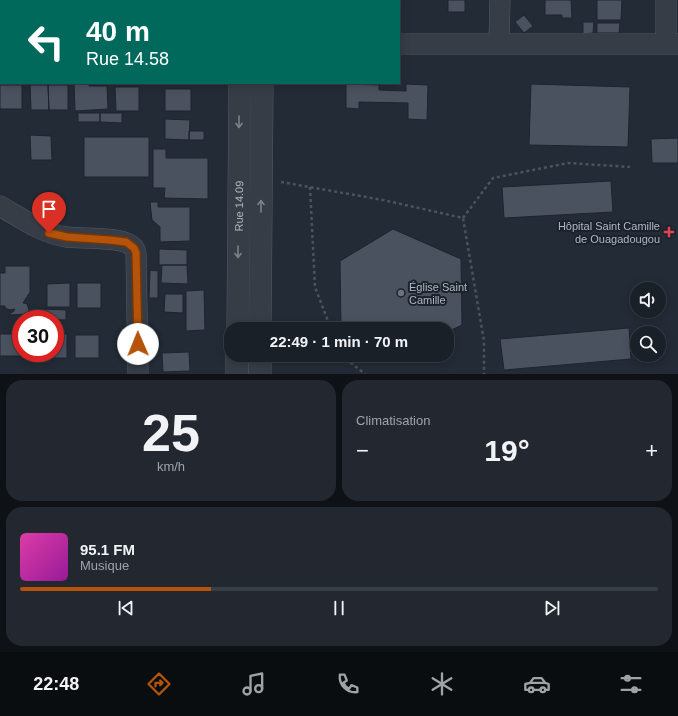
<!DOCTYPE html>
<html lang="fr">
<head>
<meta charset="utf-8">
<style>
	body { margin:0; font-family:Helvetica,sans-serif; background:#232830; color:#f1f3f6; height:100vh; display:flex; flex-direction:column; font-size:15px; white-space:nowrap }
	* { box-sizing:border-box; margin:0 }
	p { font-size:13px; color:#9fa3a8 }
	.icon { flex:none; width:22px; height:22px; fill:none; stroke:currentColor; stroke-width:2; stroke-linecap:round; stroke-linejoin:round }
	.map { position:relative; height:374px; overflow:hidden }
	.details { display:flex; flex-direction:column; gap:6px; padding:6px; background:#0e1216; flex:1 }
	.details>* { flex:none }
	.banner { position:absolute; left:0px; top:0px; width:400px; height:84px; box-shadow:0 2px 10px #0003,0 0 0 1px #383e45; background:#00695c; color:#fff; overflow:hidden }
	.fabs { position:absolute; left:630px; top:282px; display:grid; gap:8px }
	.fabs a { display:grid; place-items:center; width:36px; height:36px; border-radius:50%; background:#1a2028; box-shadow:0 2px 10px #0003,0 0 0 1px #383e45; font-size:20px }
	.speed { position:absolute; left:12px; top:310px; display:flex; gap:8px; font-size:20px; font-weight:700; text-align:center }
	.speed>* { display:grid; place-content:center; width:52px; height:52px; border-radius:50%; background:#1a2028; box-shadow:0 2px 10px #0003,0 0 0 1px #383e45; line-height:1 }
	.speed .limit { border:6px solid #d22; background:#fff; color:#111 }
	.pin { position:absolute; display:grid; place-items:center; width:34px; height:34px; color:#fff; margin:-41px -17px; border-radius:50% 50% 50% 0; rotate:-45deg; box-shadow:0 0 4px #0007 }
	.pin .icon { rotate:45deg }
	.me { position:absolute; width:44px; margin:-22px; rotate:359deg; stroke-linejoin:round; filter:drop-shadow(0 0 3px #0008) }
	.turn { display:flex; align-items:center; gap:14px; height:84px; padding:0 20px; font-size:18px }
	.turn .icon { width:52px; height:52px; stroke-width:2.5 }
	.turn b { display:block; font-size:28px; line-height:34px }
	.big { font-size:30px; font-weight:800; line-height:1.1 }
	.details .tile { flex:1; display:flex; flex-direction:column; justify-content:center; gap:6px; min-width:0; padding:0 14px; border-radius:16px; background:#232830 }
	.details .dial { align-items:center; gap:0 }
	.dial b { font-size:52px; line-height:1 }
	.song { display:flex; align-items:center; gap:12px }
	.cover { width:48px; height:48px; border-radius:6px; background:linear-gradient(135deg,hsl(320 70% 55%),hsl(300 70% 35%)) }
	.played { height:4px; border-radius:2px; background:linear-gradient(90deg,#b45309 30%,#383e45 30%) }
	.keys { display:flex; justify-content:space-around; direction:ltr }
	.heat { display:flex; justify-content:space-between; align-items:center; font-size:22px; direction:ltr }
	.details .tiles { flex:1; display:grid; gap:6px; grid-template-columns:1fr 1fr }
	.tile:last-child { grid-column:span 2 }
	.trip { position:absolute; left:224px; top:322px; width:230px; height:40px; border-radius:16px; background:#1a2028; box-shadow:0 2px 10px #0003,0 0 0 1px #383e45; font-weight:800; line-height:40px; text-align:center }
	.menu { display:flex; height:64px; justify-content:space-around; align-items:center; background:#0a0d10; color:#9fa3a8 }
	.menu .icon { width:28px; height:28px }
	.menu .on { color:#b45309 }
	.menu b { font-size:18px; color:#f1f3f6 }
	.map>svg:first-child { display:block }
	.building { fill:#4a5260; stroke:#1e242e }
	.lines { fill:none; stroke-linecap:round; stroke-linejoin:round }
	.minor-casing { stroke:#545b65; stroke-width:21 }
	.tertiary-casing { stroke:#545b65; stroke-width:23 }
	.path { stroke:#475659; stroke-width:2.5; stroke-dasharray:3 3; stroke-linecap:butt }
	.minor { stroke:#363d47; stroke-width:20 }
	.tertiary { stroke:#363d47; stroke-width:22 }
	.oneway { stroke:#7a818b }
	.route-casing { stroke:#753606; stroke-width:10 }
	.route { stroke:#b45309; stroke-width:7 }
	.health-dot { fill:#e0444e; stroke:#1c222c; stroke-width:1.5 }
	.worship-dot { fill:#6b7280; stroke:#1c222c; stroke-width:1.5 }
	.labels { text-anchor:middle; dominant-baseline:central; stroke-width:4; stroke-linejoin:round; paint-order:stroke }
	.street-label { font-size:11px; fill:#b1b8c3; stroke:#1c222c }
	.poi-label { font-size:11px; fill:#b1b8c3; stroke:#1c222c; text-anchor:end }
</style>
</head>
<body>
<div class="map">
<svg width="678" height="374" viewBox="0 0 678 374">
	<rect width="100%" height="100%" fill="#232b36"/>
	<path class="building" d="M115,0H141V1H115Z
		M167,0H194V1Z
		M294,0H323V1H294Z
		M334,0H365V1H334Z
		M372,0H401L400,4H399V1H372Z
		M448,0H465V12H448Z
		M545,0H571L572,18H562V15H545Z
		M597,0H622L621,20H597Z
		M524,15L533,26L524,33L515,22Z
		M583,22H594L593,33L583,34Z
		M597,23H620L619,33H597Z
		M74,83H89V86H107L108,109L75,111Z
		M346,84L379,85V90L406,91V84L428,85L427,120L408,119V103L359,102V109L346,108Z
		M531,84L630,87L628,147L529,145Z
		M0,85H22V109H0Z
		M30,85H48L49,110H31Z
		M48,85H68V110H49Z
		M115,87H139V111H116Z
		M165,89H191V111H165Z
		M78,113H100V122H78Z
		M100,113H122V123L100,122Z
		M165,119L190,120L189,140L165,139Z
		M189,131H204V140H189Z
		M30,135L51,136L52,160H31Z
		M84,137H149V177H84Z
		M678,138V163H652L651,139Z
		M153,149H166V158H208V199L164,198L165,188H153Z
		M611,181L613,212L504,218L502,187Z
		M150,202H158V207H190V241L160,242V227L152,220Z
		M393,229L461,259L462,325L447,332V329H341L340,261Z
		M159,249L187,250V265H159Z
		M162,265H187L188,284L161,283Z
		M5,266H30V292L23,303L27,304L28,307L30,314L10,315V313L13,312L15,309L10,310L5,308V306H0V273H5Z
		M150,270L158,271V298H149Z
		M70,283V307H47V284Z
		M77,283H101V308H77Z
		M204,290L205,330L186,331V291Z
		M165,294H183V313L164,312Z
		M39,309L66,310V320L39,319Z
		M629,328L631,359L504,370L500,339Z
		M0,334H21V353H24L25,356H0Z
		M55,334H67V358H36V353H55Z
		M75,335H99V358H75Z
		M189,352L190,371L163,372L162,353Z"/>
	<g class="lines">
		<defs>
			<path id="minor" d="M50,0V1
				M0,38H1
				M399,44H678
				M499,44L500,0
				M666,44V0
				M0,206C21,218 43,234 67,237C82,239 124,236 133,247C134,248 136,252 136,253L138,374"/>
			<g id="tertiary">
				<path d="M241,1V0"/>
				<path d="M264,1V0"/>
				<path id="s1" d="M238,329L240,83"/>
				<path d="M260,329L262,83"/>
				<path d="M237,374V355"/>
				<path d="M260,374V355"/>
			</g>
		</defs>
		<use href="#minor" class="minor-casing"/>
		<use href="#tertiary" class="tertiary-casing"/>
		<path class="path" d="M281,182L383,200L463,218L484,341V374
			M310,187L315,287L331,329
			M463,218L493,178L568,163L630,167
			M341,355L365,374"/>
		<use href="#minor" class="minor"/>
		<use href="#tertiary" class="tertiary"/>
	</g>
	<defs><path id="oneway-shaft" d="M-6 0H5M1.5-3L5.5 0L1.5 3" fill="none" stroke-width="1.6" stroke-linecap="round" stroke-linejoin="round"/></defs>
	<g class="oneway">
		<use href="#oneway-shaft" transform="translate(239 122) rotate(90)"/>
		<use href="#oneway-shaft" transform="translate(261 206) rotate(-90)"/>
		<use href="#oneway-shaft" transform="translate(238 252) rotate(90)"/>
	</g>
	<g class="lines">
		<defs>
			<path id="route" d="M49,233L67,237L110,240L126,242L134,248L136,253L138,344"/>
		</defs>
		<use href="#route" class="route-casing"/>
		<use href="#route" class="route"/>
	</g>
	<path class="health-dot" d="M667 226h4v4h4v4h-4v4h-4v-4h-4v-4h4z"/>
	<circle class="worship-dot" cx="401" cy="293" r="4"/>
	<g class="labels">
		<g class="street-label">
			<text stroke="none"><textPath href="#s1" startOffset="123">Rue 14.09</textPath></text>
		</g>
		<g class="poi-label">
			<text x="660" y="226">Hôpital Saint Camille<tspan x="660" dy="13">de Ouagadougou</tspan></text>
			<text x="409" y="287" text-anchor="start">Église Saint<tspan x="409" dy="13">Camille</tspan></text>
		</g>
	</g>
</svg>
<div class="fabs">
<a><svg class="icon" aria-label="sound" viewBox="0 0 24 24"><path d="M4 9h4l5-4v14l-5-4H4zM17 9q2 3 0 6"/></svg></a>
<a><svg class="icon" aria-label="search" viewBox="0 0 24 24"><circle cx="10" cy="10" r="6"/><path d="M15 15l6 6"/></svg></a>
</div>
<div class="speed"><div class="limit">30</div></div>
<div class="pin" style="left:49px;top:233px;background:#d93025"><svg class="icon" aria-label="arrive" viewBox="0 0 24 24"><path d="M6 21V4h12l-3 4 3 4H6"/></svg></div>
<svg class="me" style="left:138px;top:344px" viewBox="-20 -20 40 40"><circle r="19" fill="#fff"/><path d="M0-13L10 11 0 6-10 11z" fill="#b45309"/></svg>
<div class="trip">22:49 · 1 min · 70 m</div>
<div class="banner">
<div class="turn"><svg class="icon" aria-label="left" viewBox="0 0 24 24"><path d="M17 20v-9H6M10 6l-5 5 5 5"/></svg><div><b>40 m</b>Rue 14.58</div></div>
</div>
</div>
<section class="details">
<div class="tiles">
<div class="tile dial"><b>25</b><p>km/h</p></div>
<div class="tile"><p>Climatisation</p>
<div class="heat"><a>−</a><b class="big">19°</b><a>+</a></div>
</div>
<div class="tile">
<div class="song"><i class="cover"></i><div><b>95.1 FM</b><p>Musique</p></div></div>
<div class="played"></div>
<div class="keys"><svg class="icon" aria-label="previous" viewBox="0 0 24 24"><path d="M18 5L8 12l10 7zM5 5v14"/></svg><svg class="icon" aria-label="pause" viewBox="0 0 24 24"><path d="M8 5v14M16 5v14"/></svg><svg class="icon" aria-label="next" viewBox="0 0 24 24"><path d="M6 5l10 7-10 7zM19 5v14"/></svg></div>
</div>
</div>
</section>
<nav class="menu">
<b>22:48</b>
<svg class="icon on" aria-label="directions" viewBox="0 0 24 24"><path d="M12 3l9 9-9 9-9-9zM9 14v-3h6M13 9l2 2-2 2"/></svg>
<svg class="icon" aria-label="music" viewBox="0 0 24 24"><path d="M9 18V5l10-2v13"/><circle cx="6" cy="18" r="3"/><circle cx="16" cy="16" r="3"/></svg>
<svg class="icon" aria-label="phone" viewBox="0 0 24 24"><path d="M5 4h4l2 5-3 2q2 4 5 5l2-3 5 2v4C11 20 4 13 5 4z"/></svg>
<svg class="icon" aria-label="climate" viewBox="0 0 24 24"><path d="M12 3v18M4 7l16 10M4 17L20 7"/></svg>
<svg class="icon" aria-label="car" viewBox="0 0 24 24"><path d="M5 17H2v-5l4-1 3-4h7l3 4 3 1v5h-3M9 17h6M6 11h13"/><circle cx="7" cy="17" r="2"/><circle cx="17" cy="17" r="2"/></svg>
<svg class="icon" aria-label="filters" viewBox="0 0 24 24"><path d="M4 7h16M4 17h16"/><circle cx="9" cy="7" r="2"/><circle cx="15" cy="17" r="2"/></svg>
</nav>
</body>
</html>
